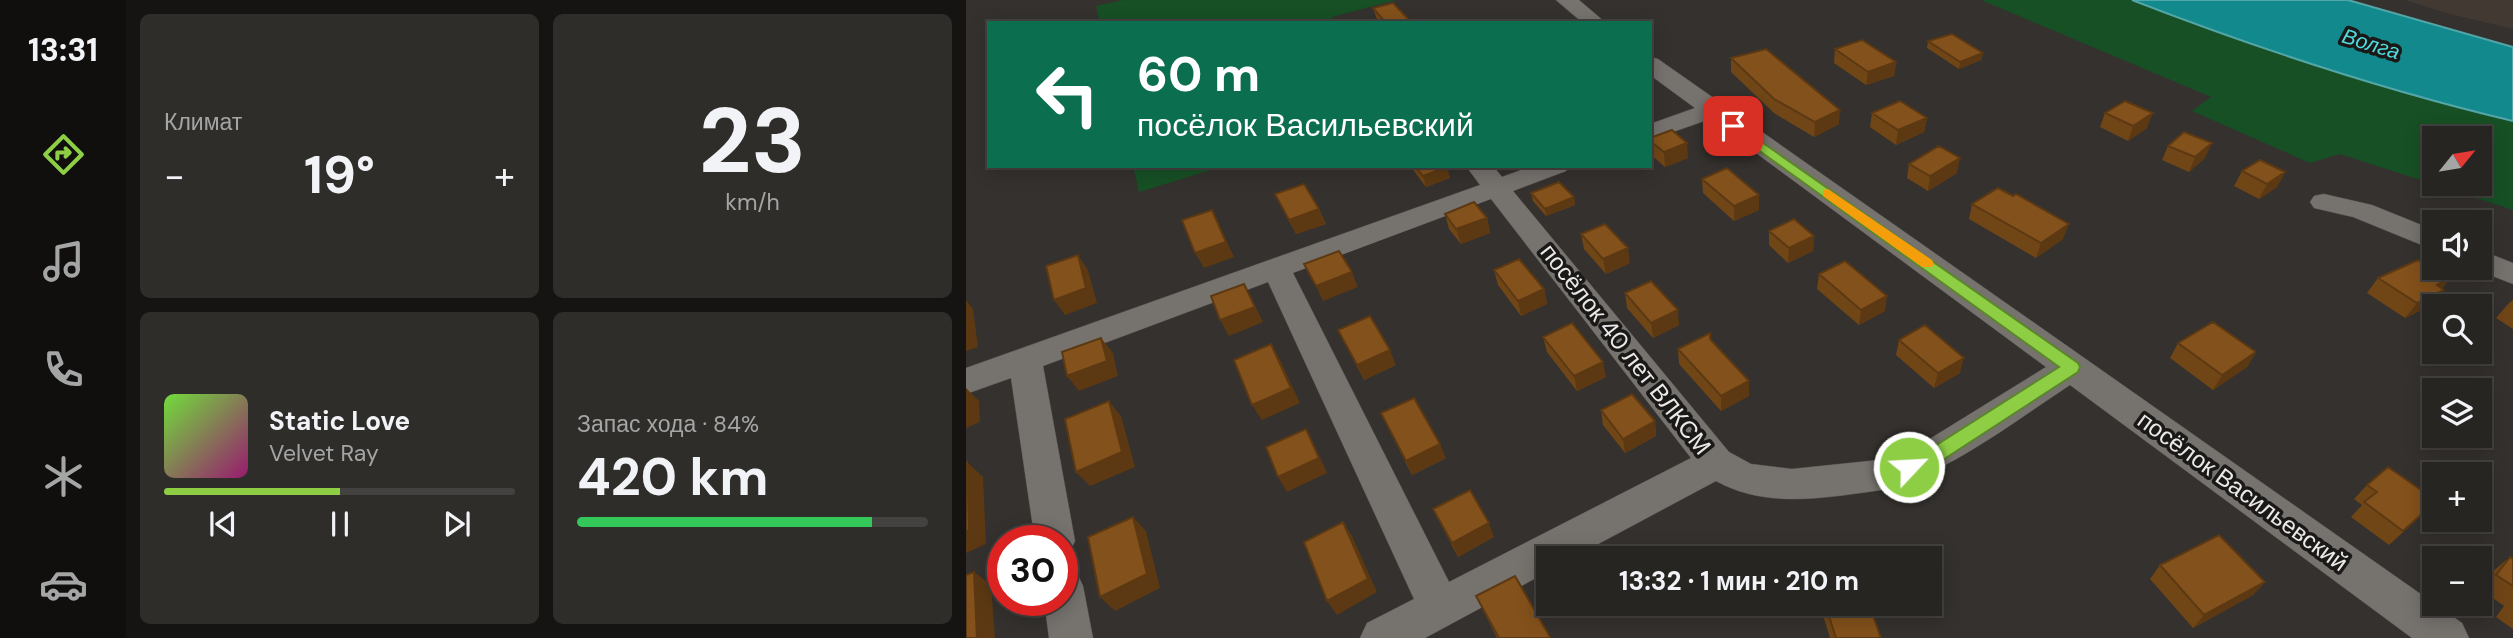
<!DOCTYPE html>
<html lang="ru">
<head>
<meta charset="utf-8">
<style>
	body { margin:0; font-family:"DM Sans",sans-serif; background:#2f2d2a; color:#f1f3f6; height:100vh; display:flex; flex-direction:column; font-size:26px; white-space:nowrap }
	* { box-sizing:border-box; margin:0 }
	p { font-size:23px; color:#a4a5a5 }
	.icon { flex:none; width:38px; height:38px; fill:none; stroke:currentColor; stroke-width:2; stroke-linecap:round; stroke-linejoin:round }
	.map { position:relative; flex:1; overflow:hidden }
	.side { display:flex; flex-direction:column; gap:14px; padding:14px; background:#151413; width:840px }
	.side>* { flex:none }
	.banner { position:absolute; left:21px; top:21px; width:665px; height:147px; border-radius:0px; box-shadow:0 4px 18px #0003,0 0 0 2px #434240; background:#0b6e4f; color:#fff; overflow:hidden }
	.needle { width:46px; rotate:60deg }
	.fabs { position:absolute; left:1456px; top:126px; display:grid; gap:14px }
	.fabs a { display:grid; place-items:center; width:70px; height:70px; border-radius:0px; background:#272522; box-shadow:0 4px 18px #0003,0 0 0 2px #434240; font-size:35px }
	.speed { position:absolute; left:21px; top:525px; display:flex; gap:14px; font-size:35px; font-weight:700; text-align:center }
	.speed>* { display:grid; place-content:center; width:91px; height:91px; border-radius:50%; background:#272522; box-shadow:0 4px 18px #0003,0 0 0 2px #434240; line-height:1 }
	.speed .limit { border:10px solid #d22; background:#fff; color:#111 }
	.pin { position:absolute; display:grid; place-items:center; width:60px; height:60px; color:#fff; margin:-30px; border-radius:14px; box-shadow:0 4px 10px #0006 }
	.me { position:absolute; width:77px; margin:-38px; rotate:65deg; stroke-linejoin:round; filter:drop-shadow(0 0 5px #0008) }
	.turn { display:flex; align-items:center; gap:24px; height:147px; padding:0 35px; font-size:32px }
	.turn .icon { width:91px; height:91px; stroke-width:2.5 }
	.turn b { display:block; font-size:49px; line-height:60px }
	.big { font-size:52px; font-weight:700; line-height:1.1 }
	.side .widget { flex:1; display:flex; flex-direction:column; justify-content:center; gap:10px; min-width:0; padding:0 24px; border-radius:10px; background:#2f2d2a }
	.side .dial { align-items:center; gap:0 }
	.dial b { font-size:91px; line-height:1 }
	.song { display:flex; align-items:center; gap:21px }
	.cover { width:84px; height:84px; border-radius:10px; background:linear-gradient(135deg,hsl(100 70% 55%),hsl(320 70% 35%)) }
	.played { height:7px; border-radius:4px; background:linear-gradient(90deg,#8dce44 50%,#434240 50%) }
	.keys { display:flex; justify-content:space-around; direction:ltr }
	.heat { display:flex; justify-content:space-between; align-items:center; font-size:38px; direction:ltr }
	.charge { height:10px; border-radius:5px; background:linear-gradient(90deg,#34c759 84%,#434240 0) }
	.side .tiles { flex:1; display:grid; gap:14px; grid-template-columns:repeat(2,1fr) }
	.trip { position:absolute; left:570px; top:546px; width:406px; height:70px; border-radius:0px; background:#272522; box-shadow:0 4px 18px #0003,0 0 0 2px #434240; font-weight:700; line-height:70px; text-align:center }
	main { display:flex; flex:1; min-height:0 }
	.tab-bar { display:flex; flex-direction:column; width:126px; justify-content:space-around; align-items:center; background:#100f0e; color:#a4a5a5 }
	.tab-bar .icon { width:49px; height:49px }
	.tab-bar .active { color:#8dce44 }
	.tab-bar b { font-size:32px; color:#f1f3f6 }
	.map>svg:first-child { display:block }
	.built { fill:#423932 }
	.green { fill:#175025; fill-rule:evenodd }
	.water { fill:#12898c; stroke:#53a6a7; stroke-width:2 }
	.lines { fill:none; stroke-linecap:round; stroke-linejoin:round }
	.minor-casing { stroke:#524f4c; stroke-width:1 }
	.minor { fill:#76726e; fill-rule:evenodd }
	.wall { fill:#714617 }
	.shaded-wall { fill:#5c3913 }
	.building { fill:#83511b; stroke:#5c3913; stroke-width:2 }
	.route { fill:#8dce44; stroke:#5c862c; stroke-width:2 }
	.slow { fill:#f59e0b }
	.labels { text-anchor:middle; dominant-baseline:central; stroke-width:7; stroke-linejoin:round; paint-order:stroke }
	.far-water-label { font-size:21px; font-style:italic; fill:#4fdbdd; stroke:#1b1918 }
	.street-label { font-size:24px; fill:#ebe9e7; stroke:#1b1918 }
</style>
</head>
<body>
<main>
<nav class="tab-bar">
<b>13:31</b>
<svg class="icon active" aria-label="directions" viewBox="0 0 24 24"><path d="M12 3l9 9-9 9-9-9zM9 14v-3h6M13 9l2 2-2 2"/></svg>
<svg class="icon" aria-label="music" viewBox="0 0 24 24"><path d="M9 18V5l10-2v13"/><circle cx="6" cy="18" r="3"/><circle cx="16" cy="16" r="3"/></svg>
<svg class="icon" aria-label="phone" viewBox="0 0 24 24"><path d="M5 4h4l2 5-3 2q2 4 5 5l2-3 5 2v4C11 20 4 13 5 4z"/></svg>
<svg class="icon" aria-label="climate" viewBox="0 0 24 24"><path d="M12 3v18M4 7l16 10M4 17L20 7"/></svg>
<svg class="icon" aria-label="car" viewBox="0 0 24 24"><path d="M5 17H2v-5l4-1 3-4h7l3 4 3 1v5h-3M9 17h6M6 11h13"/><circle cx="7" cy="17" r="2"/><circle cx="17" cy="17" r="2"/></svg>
</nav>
<section class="side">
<div class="tiles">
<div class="widget"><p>Климат</p>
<div class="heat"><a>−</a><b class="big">19°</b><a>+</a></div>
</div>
<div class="widget dial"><b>23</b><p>km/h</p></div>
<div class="widget">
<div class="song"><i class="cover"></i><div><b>Static Love</b><p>Velvet Ray</p></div></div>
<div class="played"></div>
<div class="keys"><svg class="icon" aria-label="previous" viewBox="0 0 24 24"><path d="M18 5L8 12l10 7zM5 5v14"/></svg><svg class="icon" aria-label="pause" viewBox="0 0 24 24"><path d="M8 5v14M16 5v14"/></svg><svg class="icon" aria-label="next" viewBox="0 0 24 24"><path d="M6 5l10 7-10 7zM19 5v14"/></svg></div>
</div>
<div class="widget"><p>Запас хода · 84%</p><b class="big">420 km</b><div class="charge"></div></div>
</div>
</section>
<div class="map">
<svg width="1547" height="638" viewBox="0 0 1547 638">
	<rect width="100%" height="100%" fill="#34312e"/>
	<path class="built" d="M1439,0H1547V29L1480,13Z"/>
	<path class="green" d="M157,0H430L366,17L369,23H134L130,6Z
		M1015,0H1166L1244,30L1398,81L1547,121V210L1374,154L1344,163L1226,111L1245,97ZM1468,138H1514V184H1468Z
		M167,166H258L173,192Z"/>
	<path class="water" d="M1166,0H1382L1547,47V121C1417,90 1290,48 1166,0Z"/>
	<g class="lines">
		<defs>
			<path id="minor" d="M590,0H613L640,23H617Z
				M684,57L692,59L1496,623L1503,638H1446L1104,385C1046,423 990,467 924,489C866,496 804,511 750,481L606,558H583V571L459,638H394L401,623L448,599L302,282L77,366L109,541L103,553L96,556V541H69L45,378L0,394V368L514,185L500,166H527L536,177L566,166H604L600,171L547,191L763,452L785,464L826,469L922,459L949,448L1080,367L744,119L684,140V124L729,108L684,75ZM525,199L725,458L483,582L327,273Z
				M1358,194L1406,205L1468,230V250L1387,217L1348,208L1344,202L1348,196Z
				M1514,250L1547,263V284L1506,268H1514Z
				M96,567L111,573L117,586L127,638H83L78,600H96Z"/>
		</defs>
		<use href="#minor" class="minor-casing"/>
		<use href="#minor" class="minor"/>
	</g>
	<path class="wall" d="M407,8L446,23H414L411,19Z
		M962,41L1017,53L1015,60L993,69L961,48Z
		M869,49L930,62L928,76L900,85L868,63Z
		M765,58L873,124L848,137L808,113L765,72Z
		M906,113L961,118L958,132L930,145L904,127Z
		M1139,113L1181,128L1162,141L1134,127Z
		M684,138L722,158L699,167L684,154Z
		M1202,146L1239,158L1223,172L1196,160Z
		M943,164L991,173L962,191L941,178Z
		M444,166H480L484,178L460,187Z
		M1276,171L1319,172L1311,187L1293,199L1268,186Z
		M736,179L793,210L768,221L737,193Z
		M565,193L608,197L609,205L580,216L567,201Z
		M309,194L353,209L360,224L330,234Z
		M1006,204L1097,239L1070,258L1003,219Z
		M479,214L521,218L524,233L495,244L483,229Z
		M803,231L848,236L847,251L822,263L803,245Z
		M615,234L664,263L640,274L618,249Z
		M528,270L578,289L581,304L555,316L532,285Z
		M853,274L919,311L893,325L851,289Z
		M1412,278L1483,279L1476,289L1478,290L1466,305L1439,318L1401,293Z
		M659,293L713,325L687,338L661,308Z
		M1547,300V329L1530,318L1543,303Z
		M372,330L430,365L398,380Z
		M577,337L640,377L611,391L581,352Z
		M744,339L783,396L755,411L713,364L712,349Z
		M933,340L994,373L968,388L930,355Z
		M1212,343L1290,352L1281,367L1247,390L1204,358Z
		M635,410L689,421L690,436L659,453L637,425Z
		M415,413L480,458L446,475Z
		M1401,485L1456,515L1423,545L1385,517L1396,505L1388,499Z
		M467,509L528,537L492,557Z
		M1544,557L1547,559V629L1530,617L1538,606L1514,589V587L1527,571Z
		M1194,565L1299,582L1287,595L1227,628L1184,579Z
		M510,596L585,638H531Z
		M859,604H903L915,638H864L857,615Z"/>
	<path class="shaded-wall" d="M1017,53L1015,60L993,69L994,62Z
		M930,62L928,76L900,85L902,72Z
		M874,110L873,124L848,137L849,122Z
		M1187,113L1181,128L1162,141L1167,126Z
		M961,118L958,132L930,145L932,130Z
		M721,143L722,158L699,167L698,152Z
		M1246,143L1239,158L1223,172L1229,157Z
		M994,158L991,173L962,191L964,176Z
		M481,167L484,178L460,187L457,176Z
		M1319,172L1311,187L1293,199L1301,184Z
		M793,195V210L768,221V206Z
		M608,197L609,205L580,216L579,209Z
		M353,209L360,224L330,234L323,220Z
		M246,210L268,257L238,268L229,253Z
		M521,218L524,233L495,244L490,229Z
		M1103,224L1097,239L1070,258L1075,243Z
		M848,236L847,251L822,263L823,248Z
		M662,248L664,263L640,274L637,259Z
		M112,255L122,270L131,303L99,315L88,300Z
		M386,272L392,287L357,301L350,286Z
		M1483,279L1473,293L1478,290L1466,305L1439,318L1451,303L1471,285Z
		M278,284L297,322L263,336L254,320Z
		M578,289L581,304L555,316L552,301Z
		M921,296L919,311L893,325L895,310Z
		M0,300L7,309L12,347L0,351Z
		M712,310L713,325L687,338L685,323Z
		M135,338L147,353L152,376L113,391L101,376Z
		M305,344L314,360L334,403L296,420L286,405Z
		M424,350L430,365L398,380L391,365Z
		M1290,352L1281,367L1247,390L1256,375Z
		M998,358L994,373L968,388L972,373Z
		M637,362L640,377L611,391L608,376Z
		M783,381V396L755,411V396Z
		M0,388L13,401L14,422L0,428Z
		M143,401L155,416L169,467L124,486L110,472Z
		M689,421L690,436L659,453L657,439Z
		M340,429L348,444L361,473L321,492L312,477Z
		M474,444L480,458L446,475L440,461Z
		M1,462L17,477L20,544L0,553Z
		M167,517L180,531L194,588L149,611L134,597Z
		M377,522L386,536L411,592L371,615L361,601Z
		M523,523L528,537L492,557L486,543Z
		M8,572L25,585L29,638H11Z
		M1299,582L1287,595L1227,628L1238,615Z"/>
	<path class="building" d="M427,3L446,23H420L407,8Z
		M986,34L1017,53L994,62L962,41Z
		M896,40L930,62L902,72L869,49Z
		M800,49L874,110L849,122L808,99L765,58Z
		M934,101L961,118L932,130L906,113Z
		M1159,101L1187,113L1167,126L1139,113Z
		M706,130L721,143L698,152L684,141V138Z
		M1218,132L1246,143L1229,157L1202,146Z
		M973,146L994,158L964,176L943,164Z
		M1294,160L1319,172L1301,184L1276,171Z
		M449,166H480L481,167L457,176Z
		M761,168L793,195L768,206L736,179Z
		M593,182L608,197L579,209L565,193Z
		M338,184L353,209L323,220L309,194Z
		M1032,188L1047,196L1050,194L1103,224L1075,243L1006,204Z
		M508,202L521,218L490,229L479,214Z
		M246,210L260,242L229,253L216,220Z
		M828,219L848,236L823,248L803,231Z
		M639,224L662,248L637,259L615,234Z
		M373,251L386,272L350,286L338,264Z
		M112,255L120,288L88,300L80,266Z
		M553,259L578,289L552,301L528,270Z
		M1452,260L1483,279L1471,285L1478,290L1451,303L1412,278Z
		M879,261L921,296L895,310L853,274Z
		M685,281L712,310L685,323L659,293Z
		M278,284L289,307L254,320L245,296Z
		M404,316L424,350L391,365L372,330Z
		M1247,322L1290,352L1256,375L1212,343Z
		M606,323L637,362L608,376L577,337Z
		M959,325L998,358L972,373L933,340Z
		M744,333V339L783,381L755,396L712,349Z
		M135,338L141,361L101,376L96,352Z
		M305,344L325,388L286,405L268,360Z
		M666,394L689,421L657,439L635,410Z
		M448,398L474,444L440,461L415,413Z
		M143,401L156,452L110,472L99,419Z
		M340,429L353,458L312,477L300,447Z
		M1,462L3,530L0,531V463Z
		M1422,467L1468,499V503L1437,531L1398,502L1411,492L1401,485Z
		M504,490L523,523L486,543L467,509Z
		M167,517L181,574L134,597L122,537Z
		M377,522L402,579L361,601L338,542Z
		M1253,535L1299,582L1238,615L1194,565Z
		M1544,557L1547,559V586L1530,575Z
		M8,572L11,638H0V575Z
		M549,576L584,637L583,638H533L510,596Z
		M859,604H903L915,638H870Z"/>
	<path class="route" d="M767,122L1112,363L1114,367L1112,372L969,465L943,474L936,472L934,467L936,461L956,454L1093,367L763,129V123Z"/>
	<path class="slow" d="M862,189L966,260L968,264L966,267H956L857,196V190Z"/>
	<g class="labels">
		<g class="far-water-label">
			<text transform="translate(1405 44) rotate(17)">Волга</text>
		</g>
		<g class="street-label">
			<text transform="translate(660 349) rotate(52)">посёлок 40 лет ВЛКСМ</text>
			<text transform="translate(1277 491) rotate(36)">посёлок Васильевский</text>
		</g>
	</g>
</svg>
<div class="fabs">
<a><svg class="needle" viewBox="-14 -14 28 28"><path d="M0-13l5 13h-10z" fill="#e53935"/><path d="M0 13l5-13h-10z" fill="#a4a5a5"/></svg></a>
<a><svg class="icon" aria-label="sound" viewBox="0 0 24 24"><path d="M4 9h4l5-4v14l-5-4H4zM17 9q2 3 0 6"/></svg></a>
<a><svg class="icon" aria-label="search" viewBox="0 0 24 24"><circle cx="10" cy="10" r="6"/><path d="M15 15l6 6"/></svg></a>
<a><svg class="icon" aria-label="layers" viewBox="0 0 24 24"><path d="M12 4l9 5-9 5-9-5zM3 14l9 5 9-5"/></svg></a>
<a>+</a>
<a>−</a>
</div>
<div class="speed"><div class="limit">30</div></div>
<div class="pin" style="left:767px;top:126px;background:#d93025"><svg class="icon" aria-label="arrive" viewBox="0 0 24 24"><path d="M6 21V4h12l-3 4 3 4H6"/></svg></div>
<svg class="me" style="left:943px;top:467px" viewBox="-20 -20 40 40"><circle r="17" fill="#8dce44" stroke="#fff" stroke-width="3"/><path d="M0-11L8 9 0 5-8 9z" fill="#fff"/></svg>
<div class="trip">13:32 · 1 мин · 210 m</div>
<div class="banner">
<div class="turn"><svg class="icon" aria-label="left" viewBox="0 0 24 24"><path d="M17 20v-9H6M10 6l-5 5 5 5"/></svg><div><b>60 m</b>посёлок Васильевский</div></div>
</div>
</div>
</main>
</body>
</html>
